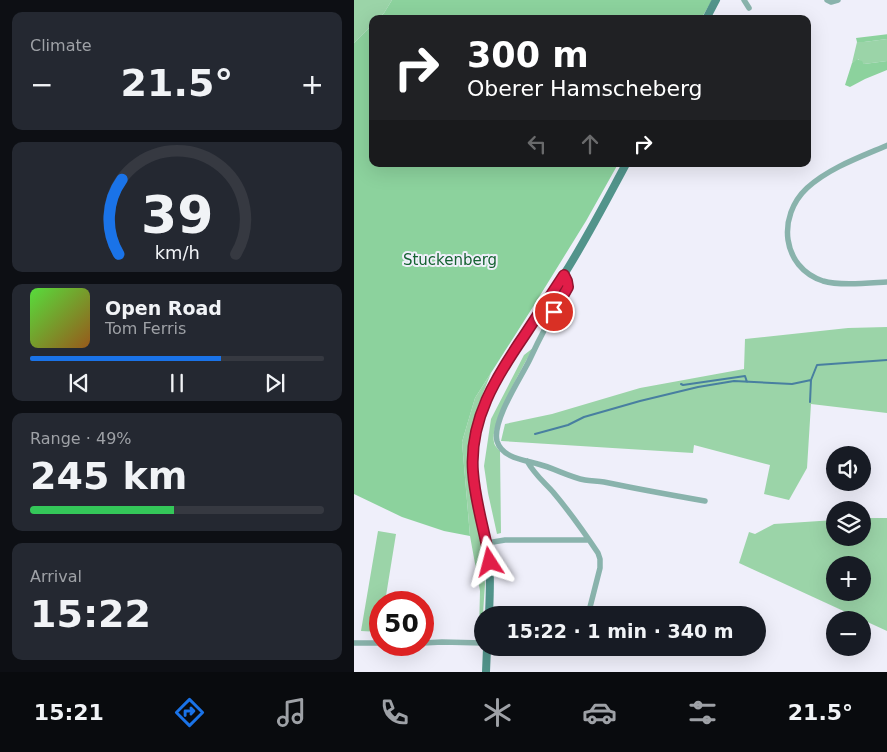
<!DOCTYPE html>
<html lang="en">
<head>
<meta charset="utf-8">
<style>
	body { margin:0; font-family:"DejaVu Sans",sans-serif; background:#242831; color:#f1f3f6; height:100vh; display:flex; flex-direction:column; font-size:19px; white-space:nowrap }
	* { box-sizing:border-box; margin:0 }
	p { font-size:16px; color:#9ea1a6 }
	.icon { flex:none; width:28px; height:28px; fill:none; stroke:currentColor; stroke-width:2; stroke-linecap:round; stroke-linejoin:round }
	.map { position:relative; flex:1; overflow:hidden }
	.side { display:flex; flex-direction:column; gap:12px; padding:12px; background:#0d0f14; width:354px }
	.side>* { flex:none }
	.top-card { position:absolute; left:15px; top:15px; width:442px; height:152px; border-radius:10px; box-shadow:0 5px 20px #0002; background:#202124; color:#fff; overflow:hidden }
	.fabs { position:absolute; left:472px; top:446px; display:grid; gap:10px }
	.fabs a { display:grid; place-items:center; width:45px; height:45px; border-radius:50%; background:#171b24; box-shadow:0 5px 20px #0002; font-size:25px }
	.speed { position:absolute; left:15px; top:591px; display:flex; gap:10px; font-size:25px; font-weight:700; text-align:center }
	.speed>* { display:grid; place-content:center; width:65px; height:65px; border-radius:50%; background:#171b24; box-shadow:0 5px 20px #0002; line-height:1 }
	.speed .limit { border:8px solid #d22; background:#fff; color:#111 }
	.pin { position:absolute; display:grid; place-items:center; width:42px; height:42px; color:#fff; margin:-21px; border:2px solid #fff; border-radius:50%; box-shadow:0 1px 5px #0007 }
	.me { position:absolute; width:55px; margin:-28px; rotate:351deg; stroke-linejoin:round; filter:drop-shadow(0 0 4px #0008) }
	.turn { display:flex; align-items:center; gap:18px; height:105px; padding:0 15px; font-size:22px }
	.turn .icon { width:65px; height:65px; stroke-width:2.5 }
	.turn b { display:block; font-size:35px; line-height:42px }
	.lanes { display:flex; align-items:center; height:48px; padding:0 15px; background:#0003; justify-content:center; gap:25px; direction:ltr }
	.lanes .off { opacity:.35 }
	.big { font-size:38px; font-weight:700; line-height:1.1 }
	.side .widget { flex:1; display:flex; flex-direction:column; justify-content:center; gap:8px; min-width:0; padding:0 18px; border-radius:10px; background:#242831 }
	.side .dial { align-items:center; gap:0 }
	.dial svg { height:130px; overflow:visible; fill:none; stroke:#363941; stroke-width:7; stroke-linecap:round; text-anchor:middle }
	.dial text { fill:#f1f3f6; stroke:none }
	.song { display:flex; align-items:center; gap:15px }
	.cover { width:60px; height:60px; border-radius:8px; background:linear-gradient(135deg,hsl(110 70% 55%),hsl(30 70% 35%)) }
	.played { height:5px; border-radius:2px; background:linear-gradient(90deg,#1a73e8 65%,#363941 65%) }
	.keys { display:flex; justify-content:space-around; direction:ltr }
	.heat { display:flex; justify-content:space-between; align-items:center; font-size:28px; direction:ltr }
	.charge { height:8px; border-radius:4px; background:linear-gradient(90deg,#34c759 49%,#363941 0) }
	.trip { position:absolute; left:120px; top:606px; width:292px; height:50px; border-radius:25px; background:#171b24; box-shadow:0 5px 20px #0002; font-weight:700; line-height:50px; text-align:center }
	.tabs { display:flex; height:80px; justify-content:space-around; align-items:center; background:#090b0e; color:#9ea1a6 }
	.tabs .icon { width:35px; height:35px }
	.tabs .current { color:#1a73e8 }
	.tabs b { font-size:22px; color:#f1f3f6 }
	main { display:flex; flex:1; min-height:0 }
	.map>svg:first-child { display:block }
	.green { fill:#9bd4a8; fill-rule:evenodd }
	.forest { fill:#8cd29d }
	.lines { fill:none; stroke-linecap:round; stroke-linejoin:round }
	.stream { stroke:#487fa0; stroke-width:2 }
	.street { stroke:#89b3ac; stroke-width:5.5 }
	.secondary { stroke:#52948b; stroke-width:8 }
	.route-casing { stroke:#92132f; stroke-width:12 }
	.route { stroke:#e11d48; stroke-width:9 }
	.labels { text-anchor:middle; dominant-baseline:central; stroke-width:4; stroke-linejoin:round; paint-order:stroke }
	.park-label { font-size:15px; fill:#156231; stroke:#efeffa }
</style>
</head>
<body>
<main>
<section class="side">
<div class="widget"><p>Climate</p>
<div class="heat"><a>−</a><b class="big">21.5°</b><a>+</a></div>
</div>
<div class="widget dial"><svg viewBox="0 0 100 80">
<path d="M14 69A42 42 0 1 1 86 69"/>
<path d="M14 69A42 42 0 0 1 16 23" stroke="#1a73e8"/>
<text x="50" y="56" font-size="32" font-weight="700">39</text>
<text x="50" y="72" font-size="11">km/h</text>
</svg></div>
<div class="widget">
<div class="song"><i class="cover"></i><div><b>Open Road</b><p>Tom Ferris</p></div></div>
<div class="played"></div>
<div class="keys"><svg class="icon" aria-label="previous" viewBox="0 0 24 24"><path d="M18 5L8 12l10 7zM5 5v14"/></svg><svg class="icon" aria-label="pause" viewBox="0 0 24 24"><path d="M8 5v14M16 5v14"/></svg><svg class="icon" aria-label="next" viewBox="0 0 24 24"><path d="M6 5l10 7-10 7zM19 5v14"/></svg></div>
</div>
<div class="widget"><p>Range · 49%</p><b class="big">245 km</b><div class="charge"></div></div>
<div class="widget"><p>Arrival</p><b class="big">15:22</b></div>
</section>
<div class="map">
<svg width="534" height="672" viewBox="0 0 534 672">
	<rect width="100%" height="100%" fill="#efeffa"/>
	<path class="green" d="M0,0H38L30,13L24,19H19V24L0,43Z
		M533,39V61L510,64L504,59L498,63L503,42H510Z
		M534,327L533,413L457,404L453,468L435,500L410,494L416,465L340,445L339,453L147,441L151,424L198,414L286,388L390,369L391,339L494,328Z
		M179,348C170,365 135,425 140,442C140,445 144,449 146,451L147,533L143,534L134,493L130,466L137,419L170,355Z
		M137,373L124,406L115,447V474L119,505L127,541L131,584L128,629L125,631L126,591L116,536L108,442L121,398Z
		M509,518H533V631L385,563L395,532L401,534L420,524L481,520V538H509ZM481,565H509V592H481Z
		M24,531L42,534L31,602H26V632L7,631Z"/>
	<path class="forest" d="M38,0H358L347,19H24L30,13Z
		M19,24V164H264L232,221L177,310L121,398L108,442L116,536L90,531L48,517L0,494V43Z
		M534,34L533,39L510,42H503L502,38Z
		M503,59L508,61L510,64L533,61V70L511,79L496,87L491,85L498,63Z"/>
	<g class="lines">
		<path class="stream" d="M327,384L329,385L391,376L393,382
			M456,402L457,380
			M181,434L214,425L230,417L286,401L344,387L380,381L438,384L457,380L463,365L534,360"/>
		<path class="street" d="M390,0L395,8
			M473,0L477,2L484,0
			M534,145C506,157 475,168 453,188C423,216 427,267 469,281C486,286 515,283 534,282
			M210,275L213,281L214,287C200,311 187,335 175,361C166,379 138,421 143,441C148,458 170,460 184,464C200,468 215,477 231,480C237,481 244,481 250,482C283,489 317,495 351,501
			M173,461C181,475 189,481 199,492C215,511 230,532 244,553L246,559V568L234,615
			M133,543L151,540H235
			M0,643H26
			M69,643L88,642L129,643"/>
		<path class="secondary" d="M352,19L362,0
			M135,615C136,591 137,567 133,543C128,513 117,484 119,453C122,388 175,330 209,276C232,240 252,201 272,164
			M132,672L133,648"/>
	</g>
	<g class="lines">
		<defs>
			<path id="route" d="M136,562C131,532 121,502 119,472C115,420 142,377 170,336C183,316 197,295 210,275L213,281L214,287L200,312"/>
		</defs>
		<use href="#route" class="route-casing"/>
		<use href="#route" class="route"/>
	</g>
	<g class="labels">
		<g class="park-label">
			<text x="96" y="260">Stuckenberg</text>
		</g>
	</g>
</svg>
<div class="fabs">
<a><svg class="icon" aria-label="sound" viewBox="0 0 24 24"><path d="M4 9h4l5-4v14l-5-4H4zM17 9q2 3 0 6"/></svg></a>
<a><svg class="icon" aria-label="layers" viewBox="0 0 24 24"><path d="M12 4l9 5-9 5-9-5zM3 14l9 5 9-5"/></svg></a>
<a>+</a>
<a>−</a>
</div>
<div class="speed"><div class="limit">50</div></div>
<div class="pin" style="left:200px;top:312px;background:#d93025"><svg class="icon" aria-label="arrive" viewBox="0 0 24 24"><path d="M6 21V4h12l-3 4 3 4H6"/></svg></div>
<svg class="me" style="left:136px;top:562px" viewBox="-20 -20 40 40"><path d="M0-17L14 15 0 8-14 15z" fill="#e11d48" stroke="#fff" stroke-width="4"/></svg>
<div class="trip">15:22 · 1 min · 340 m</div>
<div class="top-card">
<div class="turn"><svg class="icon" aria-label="right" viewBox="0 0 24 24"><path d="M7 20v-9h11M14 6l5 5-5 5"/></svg><div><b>300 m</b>Oberer Hamscheberg</div></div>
<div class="lanes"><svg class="icon off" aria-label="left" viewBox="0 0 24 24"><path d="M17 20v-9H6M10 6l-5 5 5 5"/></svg><svg class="icon off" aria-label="ahead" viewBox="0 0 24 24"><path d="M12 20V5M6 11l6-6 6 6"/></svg><svg class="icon" aria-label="right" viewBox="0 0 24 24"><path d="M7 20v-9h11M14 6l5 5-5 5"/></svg></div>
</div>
</div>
</main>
<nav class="tabs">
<b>15:21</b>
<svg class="icon current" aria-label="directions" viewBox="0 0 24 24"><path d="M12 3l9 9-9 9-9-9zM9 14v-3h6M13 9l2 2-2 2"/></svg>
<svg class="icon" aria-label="music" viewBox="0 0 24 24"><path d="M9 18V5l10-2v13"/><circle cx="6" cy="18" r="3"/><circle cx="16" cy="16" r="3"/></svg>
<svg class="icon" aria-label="phone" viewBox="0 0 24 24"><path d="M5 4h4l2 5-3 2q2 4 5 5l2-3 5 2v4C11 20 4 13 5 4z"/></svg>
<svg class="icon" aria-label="climate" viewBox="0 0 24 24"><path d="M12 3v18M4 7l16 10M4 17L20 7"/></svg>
<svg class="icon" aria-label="car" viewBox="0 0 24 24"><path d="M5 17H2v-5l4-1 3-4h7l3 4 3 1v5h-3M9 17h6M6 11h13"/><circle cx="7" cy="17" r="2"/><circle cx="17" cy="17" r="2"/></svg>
<svg class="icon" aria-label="filters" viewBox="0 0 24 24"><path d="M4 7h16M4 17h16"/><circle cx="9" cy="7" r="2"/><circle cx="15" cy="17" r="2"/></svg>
<b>21.5°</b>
</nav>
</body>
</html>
